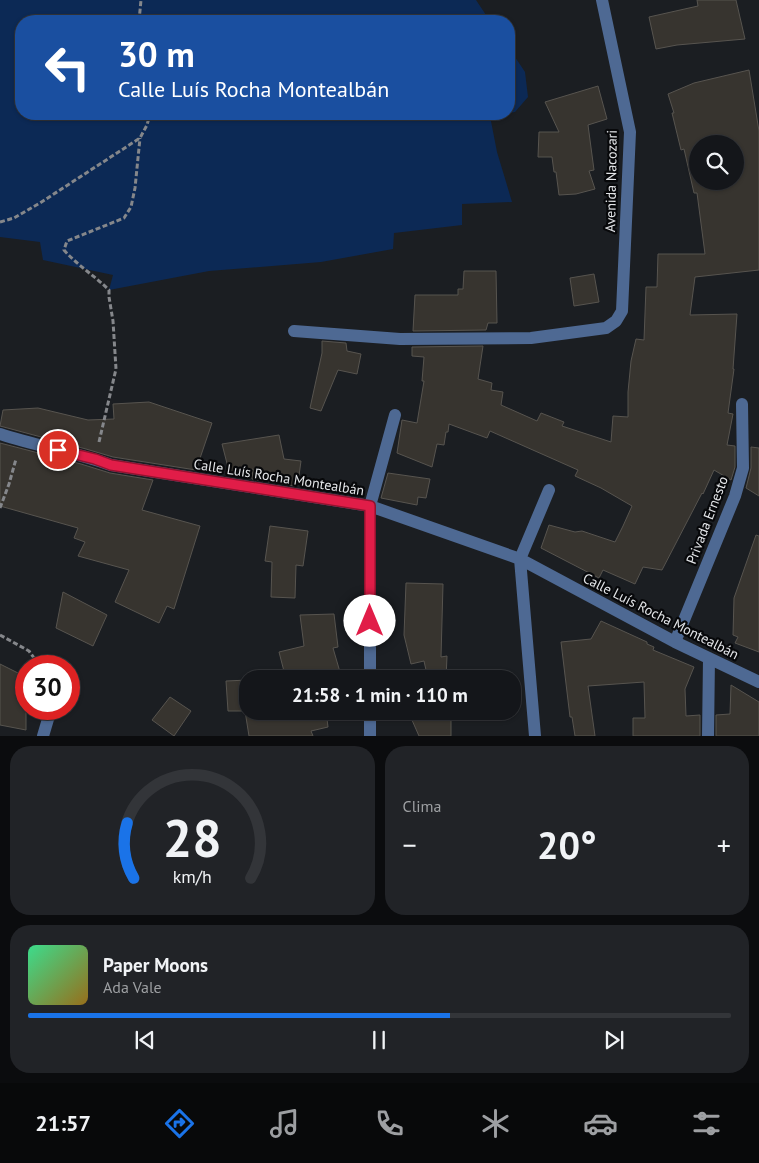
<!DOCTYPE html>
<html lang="es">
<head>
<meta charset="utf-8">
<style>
	body { margin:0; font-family:"PT Sans",sans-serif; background:#212327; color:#f1f3f6; height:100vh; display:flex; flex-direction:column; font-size:19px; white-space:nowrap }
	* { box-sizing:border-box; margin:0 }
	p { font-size:16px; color:#9d9fa2 }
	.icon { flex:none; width:28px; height:28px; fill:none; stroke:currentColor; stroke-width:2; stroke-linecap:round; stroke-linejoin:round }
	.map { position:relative; height:736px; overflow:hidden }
	.panel { display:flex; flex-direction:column; gap:10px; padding:10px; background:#0b0c0e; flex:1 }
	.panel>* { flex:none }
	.hud { position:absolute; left:15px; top:15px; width:500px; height:105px; border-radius:20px; box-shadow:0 1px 4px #0004,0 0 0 1px #333539; background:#1a4fa0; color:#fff; overflow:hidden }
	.controls { position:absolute; left:689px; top:135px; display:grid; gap:10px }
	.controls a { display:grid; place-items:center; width:55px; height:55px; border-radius:50%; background:#14161a; box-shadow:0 1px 4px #0004,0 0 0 1px #333539; font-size:25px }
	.speed { position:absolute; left:15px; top:655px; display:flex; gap:10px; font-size:25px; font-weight:700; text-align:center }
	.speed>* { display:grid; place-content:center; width:65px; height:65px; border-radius:50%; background:#14161a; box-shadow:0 1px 4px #0004,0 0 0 1px #333539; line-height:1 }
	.speed .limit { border:8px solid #d22; background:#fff; color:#111 }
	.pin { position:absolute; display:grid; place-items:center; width:42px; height:42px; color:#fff; margin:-21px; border:2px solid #fff; border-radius:50%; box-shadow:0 1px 5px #0007 }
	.me { position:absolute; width:55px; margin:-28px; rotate:0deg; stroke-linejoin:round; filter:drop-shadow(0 0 4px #0008) }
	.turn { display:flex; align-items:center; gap:18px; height:105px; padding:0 20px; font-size:22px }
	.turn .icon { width:65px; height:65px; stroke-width:2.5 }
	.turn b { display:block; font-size:35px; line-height:42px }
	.big { font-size:38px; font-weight:700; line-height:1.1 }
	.panel .widget { flex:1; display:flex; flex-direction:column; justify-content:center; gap:8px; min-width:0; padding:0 18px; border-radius:20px; background:#212327 }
	.panel .dial { align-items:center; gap:0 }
	.dial svg { height:130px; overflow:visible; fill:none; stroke:#333539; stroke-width:7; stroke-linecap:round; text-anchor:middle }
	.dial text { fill:#f1f3f6; stroke:none }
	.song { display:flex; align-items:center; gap:15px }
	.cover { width:60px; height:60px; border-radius:8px; background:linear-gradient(135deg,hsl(150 70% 55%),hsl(40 70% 35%)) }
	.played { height:5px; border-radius:2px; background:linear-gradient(90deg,#1a73e8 60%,#333539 60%) }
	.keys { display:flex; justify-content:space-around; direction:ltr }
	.heat { display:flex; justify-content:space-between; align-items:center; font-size:28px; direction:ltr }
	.panel .tiles { flex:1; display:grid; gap:10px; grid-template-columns:1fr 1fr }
	.widget:last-child { grid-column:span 2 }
	.trip { position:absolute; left:239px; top:670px; width:282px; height:50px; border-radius:20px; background:#14161a; box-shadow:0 1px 4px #0004,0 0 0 1px #333539; font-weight:700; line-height:50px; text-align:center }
	.menu { display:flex; height:80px; justify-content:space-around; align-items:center; background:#08090a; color:#9d9fa2 }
	.menu .icon { width:35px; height:35px }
	.menu .current { color:#1a73e8 }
	.menu b { font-size:22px; color:#f1f3f6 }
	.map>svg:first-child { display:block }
	.green { fill:#0c2955 }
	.building { fill:#37342f; stroke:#57544f; fill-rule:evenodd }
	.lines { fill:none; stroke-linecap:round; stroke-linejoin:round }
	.path { stroke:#85878b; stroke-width:3; stroke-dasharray:5 2.5; stroke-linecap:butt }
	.minor { stroke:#4e6993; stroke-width:12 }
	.route-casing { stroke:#92132f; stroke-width:12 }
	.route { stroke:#e11d48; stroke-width:9 }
	.labels { text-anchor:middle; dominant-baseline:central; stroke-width:4.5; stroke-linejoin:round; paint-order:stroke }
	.street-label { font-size:14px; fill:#e4e6e9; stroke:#07080a }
</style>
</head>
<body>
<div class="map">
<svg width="759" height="736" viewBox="0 0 759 736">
	<rect width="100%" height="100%" fill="#1b1e22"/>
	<path class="green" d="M0,0H476L490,21H21V114H506L490,116L497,152L512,202L462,204V225L394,233L393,249L321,262L209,271L109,290L113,275L43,260L40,242L0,237Z
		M509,48L525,72L528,97L515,112L509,113Z"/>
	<path class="building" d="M697,0H736L745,39L677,45L656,49L649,17L698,6Z
		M749,70L759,131V270L695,277L690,315L737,314L733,369H734L728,413L733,414L727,445L735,446V467L731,480L714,470L703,494L702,493L662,570L643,567L635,584L603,570L599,578L541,548L549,525L575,532L582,531L615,542L623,526L632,506L601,488L575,476L578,470L490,431L487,438L449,424L448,432H446L444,445L437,444L432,467L397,453L402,420L417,423L424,381H422L424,357L412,356V347L483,346L478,379L492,383L491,390L503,392L501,405L537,421L541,413L564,422L562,426L611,442L613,416L628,417V392L631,361L636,339L644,340L646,287H657L658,254H705L697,193H694L684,149L681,150L672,113H674L668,94L694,83ZM698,144H735V181H698Z
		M598,86L607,119L588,125L594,170L589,171L595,189L576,194L559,195L556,172H554L552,157H538L539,132H559L545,102Z
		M464,271H496L497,323H488L486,330L413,331L415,295H458V289H463Z
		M594,274L599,302L574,306L570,278Z
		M322,341L346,343L347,351L361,354L357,374L338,370L321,411L310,408L322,353Z
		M149,402L212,423L196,470L113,457L86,449L0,426L3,410L38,408L88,420L114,419L113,404Z
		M279,435L284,459L301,461L298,483H296L295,486L252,479L253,469L230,475L222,444Z
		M0,443L81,464L110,473L153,480L142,510L200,526L174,609L167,606L159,623L115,602L129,570L78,556L85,542L74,538L78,528L0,506Z
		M751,447L759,448V496L746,488L751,468Z
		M388,473L430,479L426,498L418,497L417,505L381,498Z
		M270,526L308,531L303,566L296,565L295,598L271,597L272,562L265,561Z
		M756,535L759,536V652L735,643L738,637L733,635L734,598Z
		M406,583L443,584L441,657L447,656L446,679H428L424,661L411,664L404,635Z
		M63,592L107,615L93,646L56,628Z
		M334,614L338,647L333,648L342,679H285H286L279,652L304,646L300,615Z
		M601,621L647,642V644L654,647L653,650L694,667L685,689L686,716L700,715V736H633V718H645L644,682L588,686L595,736H575L572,717H570L561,642L591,639Z
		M0,664L26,677V730L0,725Z
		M248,680V711H326L328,727L311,731L313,736H249L245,711H228L226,681Z
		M731,685L759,702V736H716V715L730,714Z
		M170,697L191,711L174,736L152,720Z
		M408,711H451V736H419Z"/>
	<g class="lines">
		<path class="path" d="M139,21L141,0
			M0,222L14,218L40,203L140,138L147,125L150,114
			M99,442L116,369L113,321L109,297V290C95,276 77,265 64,250L67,241L124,218L131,207L135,188L140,138
			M0,508L9,484L16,459
			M0,635L29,651L40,666"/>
		<path class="minor" d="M294,331L400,339L531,338L606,328L616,321L622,311L630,132L602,0
			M0,434C36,446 75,452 111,465L370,506L520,559L675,642L759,682
			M675,642L735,496L743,468L742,404
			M370,679V506L395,415
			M370,711V736
			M43,736L51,709
			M535,736L520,559L549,490
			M708,736L709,658"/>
	</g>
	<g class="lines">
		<defs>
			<path id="route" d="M58,450L95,459L111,465L370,506V621"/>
		</defs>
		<use href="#route" class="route-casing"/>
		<use href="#route" class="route"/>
	</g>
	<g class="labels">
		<g class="street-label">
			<text transform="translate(611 181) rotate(-89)">Avenida Nacozari</text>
			<text transform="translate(279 477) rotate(9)">Calle Luís Rocha Montealbán</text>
			<text transform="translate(707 520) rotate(-69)">Privada Ernesto</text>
			<text transform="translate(661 616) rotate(27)">Calle Luís Rocha Montealbán</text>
		</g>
	</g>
</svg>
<div class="controls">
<a><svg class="icon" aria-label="search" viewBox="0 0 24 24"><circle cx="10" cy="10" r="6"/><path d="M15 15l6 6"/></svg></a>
</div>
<div class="speed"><div class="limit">30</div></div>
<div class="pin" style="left:58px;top:450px;background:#d93025"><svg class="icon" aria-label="arrive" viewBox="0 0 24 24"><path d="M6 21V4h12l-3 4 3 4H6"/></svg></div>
<svg class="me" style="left:370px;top:621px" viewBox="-20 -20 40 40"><circle r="19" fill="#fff"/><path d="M0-13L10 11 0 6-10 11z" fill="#e11d48"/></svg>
<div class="trip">21:58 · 1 min · 110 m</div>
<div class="hud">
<div class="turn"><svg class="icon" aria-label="left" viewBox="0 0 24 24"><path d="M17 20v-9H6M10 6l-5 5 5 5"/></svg><div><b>30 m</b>Calle Luís Rocha Montealbán</div></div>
</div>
</div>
<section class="panel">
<div class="tiles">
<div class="widget dial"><svg viewBox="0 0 100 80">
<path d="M14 69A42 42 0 1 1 86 69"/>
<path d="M14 69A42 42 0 0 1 10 35" stroke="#1a73e8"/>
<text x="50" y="56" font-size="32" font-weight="700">28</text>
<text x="50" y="72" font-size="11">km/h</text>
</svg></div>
<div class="widget"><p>Clima</p>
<div class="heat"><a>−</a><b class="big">20°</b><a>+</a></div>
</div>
<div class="widget">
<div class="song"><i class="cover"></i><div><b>Paper Moons</b><p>Ada Vale</p></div></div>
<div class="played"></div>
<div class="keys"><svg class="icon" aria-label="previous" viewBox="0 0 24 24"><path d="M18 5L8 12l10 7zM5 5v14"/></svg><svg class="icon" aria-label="pause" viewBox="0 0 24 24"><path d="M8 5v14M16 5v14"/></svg><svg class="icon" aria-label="next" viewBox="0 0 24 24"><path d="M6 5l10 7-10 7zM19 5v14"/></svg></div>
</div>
</div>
</section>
<nav class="menu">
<b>21:57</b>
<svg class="icon current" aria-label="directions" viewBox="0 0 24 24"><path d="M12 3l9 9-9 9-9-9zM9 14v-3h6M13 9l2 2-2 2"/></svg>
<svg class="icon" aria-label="music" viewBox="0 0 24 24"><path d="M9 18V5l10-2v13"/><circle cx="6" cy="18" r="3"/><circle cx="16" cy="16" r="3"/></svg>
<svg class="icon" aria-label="phone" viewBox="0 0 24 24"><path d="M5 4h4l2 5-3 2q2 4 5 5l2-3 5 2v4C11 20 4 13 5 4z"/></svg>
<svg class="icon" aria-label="climate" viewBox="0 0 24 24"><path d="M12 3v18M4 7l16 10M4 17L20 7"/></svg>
<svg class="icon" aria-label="car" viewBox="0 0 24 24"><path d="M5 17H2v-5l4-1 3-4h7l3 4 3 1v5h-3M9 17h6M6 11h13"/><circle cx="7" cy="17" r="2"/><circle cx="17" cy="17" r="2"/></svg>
<svg class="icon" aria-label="filters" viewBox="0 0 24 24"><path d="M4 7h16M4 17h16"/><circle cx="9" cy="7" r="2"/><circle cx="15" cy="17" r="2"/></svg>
</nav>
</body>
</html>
